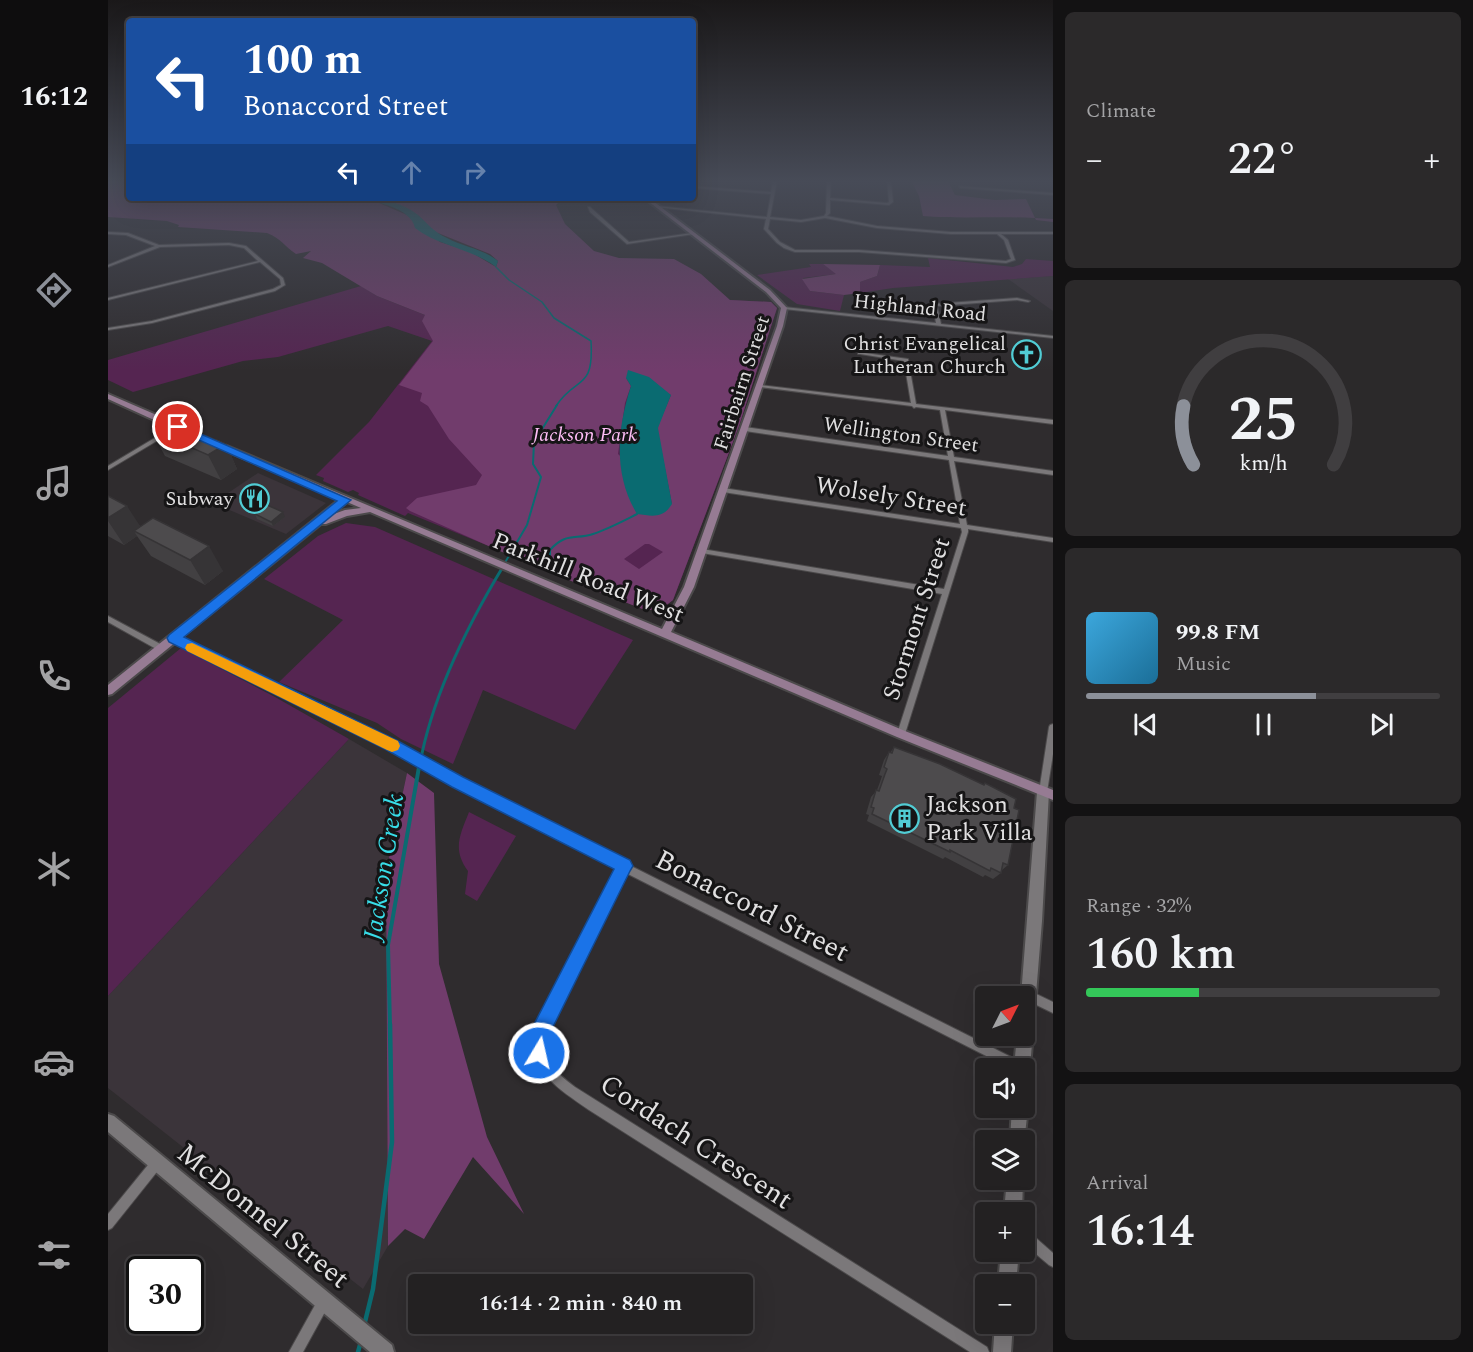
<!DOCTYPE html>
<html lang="en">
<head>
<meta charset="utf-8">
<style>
	body { margin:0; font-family:Spectral,serif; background:#2b292a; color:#f1f3f6; height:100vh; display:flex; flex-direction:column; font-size:22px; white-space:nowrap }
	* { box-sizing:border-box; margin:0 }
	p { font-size:20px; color:#a3a3a5 }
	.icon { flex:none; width:33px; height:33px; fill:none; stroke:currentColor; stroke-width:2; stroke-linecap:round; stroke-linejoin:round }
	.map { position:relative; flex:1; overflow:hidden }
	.sheet { display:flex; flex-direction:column; gap:12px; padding:12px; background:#131213; width:420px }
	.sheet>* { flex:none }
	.top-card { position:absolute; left:18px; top:18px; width:570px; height:183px; border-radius:6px; box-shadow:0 6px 24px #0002,0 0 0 2px #403e40; background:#1a4fa0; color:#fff; overflow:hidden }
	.needle { width:39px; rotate:48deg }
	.buttons { position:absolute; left:867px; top:986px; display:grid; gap:12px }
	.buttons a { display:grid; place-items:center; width:60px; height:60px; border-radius:6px; background:#232122; box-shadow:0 6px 24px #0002,0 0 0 2px #403e40; font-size:30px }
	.speed { position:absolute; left:18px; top:1256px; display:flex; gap:12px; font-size:30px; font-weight:700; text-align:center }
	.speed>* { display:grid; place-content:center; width:78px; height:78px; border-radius:50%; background:#232122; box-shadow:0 6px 24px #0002,0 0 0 2px #403e40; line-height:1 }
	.speed .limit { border:3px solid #111; border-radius:9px; background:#fff; color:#111 }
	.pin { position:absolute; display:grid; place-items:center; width:51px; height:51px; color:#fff; margin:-26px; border:3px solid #fff; border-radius:50%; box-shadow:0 2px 6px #0007 }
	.me { position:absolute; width:66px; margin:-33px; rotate:9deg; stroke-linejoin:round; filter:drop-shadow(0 0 4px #0008) }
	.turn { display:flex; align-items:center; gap:21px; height:126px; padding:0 18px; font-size:27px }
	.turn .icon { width:78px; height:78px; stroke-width:2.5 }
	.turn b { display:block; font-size:42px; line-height:51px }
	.lanes { display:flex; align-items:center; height:57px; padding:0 18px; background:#0003; justify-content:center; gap:30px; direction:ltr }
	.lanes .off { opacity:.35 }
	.big { font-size:45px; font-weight:600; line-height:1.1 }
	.sheet .widget { flex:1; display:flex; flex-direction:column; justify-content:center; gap:9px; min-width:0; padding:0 21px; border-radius:9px; background:#2b292a }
	.sheet .dial { align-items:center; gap:0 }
	.dial svg { height:156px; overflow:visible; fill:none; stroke:#403e40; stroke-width:7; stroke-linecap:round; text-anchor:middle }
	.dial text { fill:#f1f3f6; stroke:none }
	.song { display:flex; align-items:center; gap:18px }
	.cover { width:72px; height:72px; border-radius:9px; background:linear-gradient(135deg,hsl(200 70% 55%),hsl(200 70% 35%)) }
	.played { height:6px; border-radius:3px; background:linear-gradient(90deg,#8c9099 65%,#403e40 65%) }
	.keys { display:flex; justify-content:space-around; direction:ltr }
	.heat { display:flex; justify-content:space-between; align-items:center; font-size:33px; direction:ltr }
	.charge { height:9px; border-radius:4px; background:linear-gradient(90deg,#34c759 32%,#403e40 0) }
	.trip { position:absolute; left:300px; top:1274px; width:345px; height:60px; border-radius:6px; background:#232122; box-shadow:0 6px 24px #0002,0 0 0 2px #403e40; font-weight:600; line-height:60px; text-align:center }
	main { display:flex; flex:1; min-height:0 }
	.menu { display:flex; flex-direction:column; width:108px; justify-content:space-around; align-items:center; background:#0e0d0e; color:#a3a3a5 }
	.menu .icon { width:42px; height:42px }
	.menu .on { color:#8c9099 }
	.menu b { font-size:27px; color:#f1f3f6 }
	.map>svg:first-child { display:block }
	.built { fill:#3b343a }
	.green { fill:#552551 }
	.forest { fill:#713c6c; fill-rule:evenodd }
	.water { fill:#0a6b71 }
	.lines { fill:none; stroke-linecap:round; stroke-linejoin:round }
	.stream-far4 { stroke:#0a6b71; stroke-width:1.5 }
	.stream-far3 { stroke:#0a6b71; stroke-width:2 }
	.stream-far2 { stroke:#0a6b71; stroke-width:3 }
	.stream-far1 { stroke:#0a6b71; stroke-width:4 }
	.stream { stroke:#0a6b71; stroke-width:4.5 }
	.minor-casing { stroke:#4c4a4b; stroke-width:2 }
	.tertiary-casing { stroke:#4c4a4b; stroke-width:4 }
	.secondary-casing { stroke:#4c4a4b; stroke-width:4 }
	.minor { fill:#7b787a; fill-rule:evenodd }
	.tertiary { fill:#7b787a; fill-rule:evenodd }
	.secondary { fill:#967b93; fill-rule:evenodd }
	.wall { fill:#424042 }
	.shaded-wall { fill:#363436 }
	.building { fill:#4d4b4d; stroke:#363436; stroke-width:1.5 }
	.route { fill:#1a73e8; stroke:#114b97; stroke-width:1.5 }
	.slow { fill:#f59e0b }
	.labels { text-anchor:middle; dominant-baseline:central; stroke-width:6; stroke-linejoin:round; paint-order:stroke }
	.far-street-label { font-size:20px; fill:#e1e0e1; stroke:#161516 }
	.far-poi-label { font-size:20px; fill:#e1e0e1; stroke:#161516; text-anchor:end }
	.far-park-label { font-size:20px; font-style:italic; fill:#ffbef7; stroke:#161516 }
	.street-label { font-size:24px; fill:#e1e0e1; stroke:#161516 }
	.poi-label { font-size:24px; fill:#e1e0e1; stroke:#161516; text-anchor:start }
	.water-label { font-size:26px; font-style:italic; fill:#38dde8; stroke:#161516 }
	.near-street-label { font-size:28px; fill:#e1e0e1; stroke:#161516 }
</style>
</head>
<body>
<main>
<nav class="menu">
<b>16:12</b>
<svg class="icon on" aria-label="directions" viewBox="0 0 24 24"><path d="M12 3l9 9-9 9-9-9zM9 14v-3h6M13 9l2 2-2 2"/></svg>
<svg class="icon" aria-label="music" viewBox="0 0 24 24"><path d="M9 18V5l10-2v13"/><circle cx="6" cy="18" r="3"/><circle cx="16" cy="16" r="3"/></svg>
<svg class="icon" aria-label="phone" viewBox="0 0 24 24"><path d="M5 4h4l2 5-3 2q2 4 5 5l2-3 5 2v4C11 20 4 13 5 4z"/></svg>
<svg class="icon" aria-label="climate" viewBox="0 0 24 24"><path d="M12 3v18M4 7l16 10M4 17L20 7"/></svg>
<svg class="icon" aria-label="car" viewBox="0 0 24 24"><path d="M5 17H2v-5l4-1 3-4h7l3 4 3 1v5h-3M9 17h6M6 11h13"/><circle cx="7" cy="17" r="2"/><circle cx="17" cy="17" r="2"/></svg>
<svg class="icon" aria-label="filters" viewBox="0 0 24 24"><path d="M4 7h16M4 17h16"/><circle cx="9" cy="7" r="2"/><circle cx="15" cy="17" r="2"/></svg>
</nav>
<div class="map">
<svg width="945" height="1352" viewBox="0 0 945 1352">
	<rect width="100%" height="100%" fill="#2f2c2e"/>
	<path class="built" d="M945,276V311L900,279Z
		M150,473L218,503L178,534L105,503Z
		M241,739L299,773L278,872L280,1246L255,1289L0,1088V996Z"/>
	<path class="green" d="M820,258L905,267L914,264L918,259L945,261V276L785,288L752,293V282L769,276L772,265L822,267Z
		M701,264H715L729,274L695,278L702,291L736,295L732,311L689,304L649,275L703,267Z
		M253,286L269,296L317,315L622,300L663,302L669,308L631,426L565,600L552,610H537L300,513L297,516L250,495L251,493L245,490L240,492L215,481L216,478L208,475L261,422L324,341L280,326L170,357L135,361L25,392L0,380V360Z
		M238,523L267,527L525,640L467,730L375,690L345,764L293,739L269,723L171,682L235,620L156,579L210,536Z
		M73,648L167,697L241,739L0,996V708Z
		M361,812L408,836L369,901L357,894L360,871C344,849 352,835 361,812Z"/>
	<path class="forest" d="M0,181L21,183V198L252,199L271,203L299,215L332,242L361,251L388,267L390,261L382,254L325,231L311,216L289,204L262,198H455L448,205L457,224L486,251L511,258L566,259L593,274L622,300L663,302L669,308L631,426L565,600L552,610H537L430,568L302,511L298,508L309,498L368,485L374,475L341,439L320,406L312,401L314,393L291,385L325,341L314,321L317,315L269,296L214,263L195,258L203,251L188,254C176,246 174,239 159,233L70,227L71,225L59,221L0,217ZM518,378L563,395L549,428L564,504L510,454L517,403L523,386ZM537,544H541L555,552L531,569L516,559Z
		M801,181H840L847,195L887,200L918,199L927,218L945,219V222L928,220L927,218C889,216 852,219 815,216L811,196L804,182Z
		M715,264L772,265L769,276L752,282V293L736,295L702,291L694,279L728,274Z
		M299,773L326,793L331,964L379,1137L416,1214L365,1157L316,1239L297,1229L280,1246L278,872Z"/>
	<path class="water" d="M248,198C269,198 293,201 310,215C320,224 326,232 339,238C356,247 375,249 390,261L388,267C363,248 332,247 307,228C303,207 265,201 248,198Z
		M520,370L541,377L563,395L550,428L564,504C555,519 544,516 529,514C505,474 509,429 523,386L518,378Z"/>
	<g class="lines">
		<path class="stream-far4" d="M388,267L401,280L434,302L446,318L483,341C486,392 468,375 448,406"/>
		<path class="stream-far3" d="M435,561L442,555V550C458,532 467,540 485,534C500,529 515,521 529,514
			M395,566L419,525L433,477L425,464L426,442L449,405"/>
		<path class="stream-far2" d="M311,769C323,697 359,626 396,565"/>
		<path class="stream-far1" d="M282,1026L280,945L311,767"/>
		<path class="stream" d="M256,1326L265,1289L284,1142L282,1024
			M250,1352L253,1341"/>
		<defs>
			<path id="minor" d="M665,181H669L662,217L693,220L716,216L718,213L719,181H723L722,198L779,203L781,202L779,181H783L785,202L781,205L722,200V213L719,216L769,226L843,232H945V234H893L900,240L907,260L898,263L751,252H687L676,248L669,243L656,229L658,219L547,207L549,206L659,217L663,194L585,188V186L663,192ZM717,218L769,228L843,234H889L896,240L903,259L898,261L751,250H687L672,242L660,229L662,219L693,222Z
				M851,186L945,193V195L852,188Z
				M480,207H482L521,242L584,233L586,234L519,244L482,212Z
				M0,232L20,233L51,245L121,243L138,246L175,278L177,285L167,291L44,323L0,330V328L44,321L165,289L173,285L172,279L152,262L0,300V298L150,261L136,248L121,245L52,247L0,267V265L47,246L18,235L0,234Z
				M909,298L922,301L920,302L909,300L829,306L833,324L945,336V338L676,309L674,308L676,307L828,323L825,304Z
				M750,352L800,359L808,404L945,420V424L837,410L846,457L945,471V475L846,461L859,525L945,538V542L860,529V532L797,734L796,736L793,737L790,736L789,734L834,594L594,553L591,551L594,549L836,589L854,532L853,528L615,492L612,490L615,488L852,524L841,460L637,431L634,429L637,427L840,456L832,410L808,407L806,408L804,406L651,387L649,386L651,385L803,403L796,361L752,354H750Z
				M55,433L57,434V436L0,470V466Z
				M0,616L56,646L57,648L56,650H50L0,622Z
				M66,635L286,743L352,779L516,862L520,863L521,865L917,1064L918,1068L916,1072V1068H902L518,873L436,1035C439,1062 445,1071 467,1087L879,1347L881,1352H862L481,1110C447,1086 429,1078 426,1034L511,869L346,785L280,747L63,640L62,638L63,636Z
				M945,724V754L939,792L938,795L935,796L932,795L931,792L941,727L942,725Z
				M920,990L945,1002V1013L916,999V996L915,995L916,991Z
				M48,1158L52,1160L54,1164L52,1168L4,1228L0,1230V1214L44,1160Z
				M916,1229L920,1231L945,1253V1267L941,1265L916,1244Z
				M217,1295L222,1296L223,1301L195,1352H181L212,1296Z"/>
			<path id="tertiary" d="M935,787L939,788L941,792L934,921L922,1068L919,1073L916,1075V1068H906L909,1035H916V996H913L929,792L931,788Z
				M916,1101L920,1107L916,1144V1140H902L904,1107H916Z
				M0,1114L6,1116L284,1345L286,1352H262L0,1132Z
				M899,1179H915L914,1212H896Z
				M893,1251H911L908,1284H890Z
				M887,1323H905L903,1352H885Z"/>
			<path id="secondary" d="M536,198H541L662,290L679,308L675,326L586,587L563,632L797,731L945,790V800L789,737L262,512L239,516L218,524H213L4,694L0,695V685L232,499L104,445L103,443L107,441L554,629L576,587L669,326L673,308L658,292ZM239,502L253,508L237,510L223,515Z
				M0,394L74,426L75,428L68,430L0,399Z"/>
		</defs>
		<use href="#minor" class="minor-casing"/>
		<use href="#tertiary" class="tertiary-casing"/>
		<use href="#secondary" class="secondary-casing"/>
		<use href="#minor" class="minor"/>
		<use href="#tertiary" class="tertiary"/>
		<use href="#secondary" class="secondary"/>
	</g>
	<path class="wall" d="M43,430L118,444L129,469L113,480L57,456Z
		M0,496L33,527L115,571L97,585L43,556L29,536L16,545L0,536Z
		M147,514L177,517L165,526L149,519Z
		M786,747L875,785L877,783L906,808L900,865L894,870L893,873L885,879L877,875L875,877L837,857L835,859L759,821L761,815L758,814L763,797L769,790L772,782L774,776L771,775L776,760L781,752L782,753Z"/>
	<path class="shaded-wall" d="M118,444L129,469L113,480L100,455Z
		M19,506L36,532L26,531L29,536L16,545L0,521V518Z
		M175,512L177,517L165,526L163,522Z
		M101,546L115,571L97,585L82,560Z"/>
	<path class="building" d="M61,420L118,444L100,455L43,430Z
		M0,496L19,506L0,518Z
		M159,505L175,512L163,522L147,514Z
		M45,518L101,546L82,560L26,531Z
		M786,747L832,764L876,785L877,783L908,799L906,808L911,810L900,865L895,863L893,873L883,868L882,871L842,850V852L764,814L766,808L763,807L768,790L771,791L777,774L779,769L776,767L781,752L784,753Z"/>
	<linearGradient id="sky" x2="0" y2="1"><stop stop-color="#1a1819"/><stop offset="0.49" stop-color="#474b57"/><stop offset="1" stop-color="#474b57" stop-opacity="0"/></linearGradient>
	<rect width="945" height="370" fill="url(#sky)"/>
	<path class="route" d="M70,424L243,500L76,637L288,740L355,777L522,860L525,866L522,871L441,1035V1053L438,1060L431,1063L424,1060L422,1053L421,1034L506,869L344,787L277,749L61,642L59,638L61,635L229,501L66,429V425Z"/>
	<path class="slow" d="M84,643L290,741L292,746L290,750L284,752L279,750L79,651L77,648L79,644Z"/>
	<defs>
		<symbol id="church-ring" viewBox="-11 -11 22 22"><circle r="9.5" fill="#161516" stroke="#51ccd4" stroke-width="1.5"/><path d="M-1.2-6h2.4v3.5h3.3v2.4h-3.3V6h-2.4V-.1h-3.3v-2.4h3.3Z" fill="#51ccd4"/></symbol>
		<symbol id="restaurant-ring" viewBox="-11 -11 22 22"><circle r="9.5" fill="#161516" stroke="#51ccd4" stroke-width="1.5"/><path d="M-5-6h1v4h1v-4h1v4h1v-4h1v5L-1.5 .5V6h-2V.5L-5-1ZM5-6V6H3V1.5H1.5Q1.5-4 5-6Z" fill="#51ccd4"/></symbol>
		<symbol id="building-ring" viewBox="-11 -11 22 22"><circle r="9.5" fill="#161516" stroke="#51ccd4" stroke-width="1.5"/><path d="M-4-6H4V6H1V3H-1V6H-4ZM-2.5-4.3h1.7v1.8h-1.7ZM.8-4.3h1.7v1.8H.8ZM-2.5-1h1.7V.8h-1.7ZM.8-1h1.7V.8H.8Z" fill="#51ccd4"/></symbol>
	</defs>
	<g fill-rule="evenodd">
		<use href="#church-ring" x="902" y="338" width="33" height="33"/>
		<use href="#restaurant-ring" x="130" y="482" width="33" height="33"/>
		<use href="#building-ring" x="780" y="802" width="33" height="33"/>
	</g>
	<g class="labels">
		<g class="far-street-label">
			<text transform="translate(812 308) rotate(6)">Highland Road</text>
			<text transform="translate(634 383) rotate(-72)">Fairbairn Street</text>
			<text transform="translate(793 435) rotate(8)">Wellington Street</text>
		</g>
		<g class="far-poi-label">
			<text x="898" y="344">Christ Evangelical<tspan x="898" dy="23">Lutheran Church</tspan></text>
			<text x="125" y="499">Subway</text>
		</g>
		<g class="far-park-label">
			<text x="477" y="435">Jackson Park</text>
		</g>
		<g class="street-label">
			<text transform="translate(783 497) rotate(9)">Wolsely Street</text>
			<text transform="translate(480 578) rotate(22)">Parkhill Road West</text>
			<text transform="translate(809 619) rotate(-72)">Stormont Street</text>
		</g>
		<g class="poi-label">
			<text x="818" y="805">Jackson<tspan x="818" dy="28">Park Villa</tspan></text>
		</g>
		<g class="water-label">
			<text transform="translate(276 867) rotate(-81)">Jackson Creek</text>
		</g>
		<g class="near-street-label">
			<text transform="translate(644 906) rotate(27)">Bonaccord Street</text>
			<text transform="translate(588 1142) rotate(33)">Cordach Crescent</text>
			<text transform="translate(155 1216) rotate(39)">McDonnel Street</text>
		</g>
	</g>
</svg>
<div class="buttons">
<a><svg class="needle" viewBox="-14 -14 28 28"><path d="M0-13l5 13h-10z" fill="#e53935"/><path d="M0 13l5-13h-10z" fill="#a3a3a5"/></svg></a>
<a><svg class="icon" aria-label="sound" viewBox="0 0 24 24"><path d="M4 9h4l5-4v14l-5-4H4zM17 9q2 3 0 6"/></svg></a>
<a><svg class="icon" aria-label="layers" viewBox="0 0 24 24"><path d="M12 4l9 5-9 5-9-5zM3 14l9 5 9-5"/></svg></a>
<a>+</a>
<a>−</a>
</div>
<div class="speed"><div class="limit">30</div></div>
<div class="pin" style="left:70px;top:427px;background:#d93025"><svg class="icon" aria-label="arrive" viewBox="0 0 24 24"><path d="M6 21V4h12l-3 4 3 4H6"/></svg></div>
<svg class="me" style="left:431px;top:1053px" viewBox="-20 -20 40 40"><circle r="17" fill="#1a73e8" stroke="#fff" stroke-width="3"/><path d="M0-11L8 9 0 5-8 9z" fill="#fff"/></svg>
<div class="trip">16:14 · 2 min · 840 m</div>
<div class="top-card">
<div class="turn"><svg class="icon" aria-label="left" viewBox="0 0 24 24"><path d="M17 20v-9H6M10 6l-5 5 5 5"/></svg><div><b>100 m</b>Bonaccord Street</div></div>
<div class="lanes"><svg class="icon" aria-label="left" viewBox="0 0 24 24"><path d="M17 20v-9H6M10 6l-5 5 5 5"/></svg><svg class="icon off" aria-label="ahead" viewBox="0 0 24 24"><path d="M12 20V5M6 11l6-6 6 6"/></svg><svg class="icon off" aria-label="right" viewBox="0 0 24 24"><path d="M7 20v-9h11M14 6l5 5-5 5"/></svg></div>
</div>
</div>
<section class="sheet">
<div class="widget"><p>Climate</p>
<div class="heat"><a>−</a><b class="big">22°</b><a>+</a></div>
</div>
<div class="widget dial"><svg viewBox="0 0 100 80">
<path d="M14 69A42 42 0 1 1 86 69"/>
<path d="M14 69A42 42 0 0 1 9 39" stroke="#8c9099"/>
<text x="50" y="56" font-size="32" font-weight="700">25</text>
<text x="50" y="72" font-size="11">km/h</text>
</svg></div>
<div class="widget">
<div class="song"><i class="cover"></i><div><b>99.8 FM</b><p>Music</p></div></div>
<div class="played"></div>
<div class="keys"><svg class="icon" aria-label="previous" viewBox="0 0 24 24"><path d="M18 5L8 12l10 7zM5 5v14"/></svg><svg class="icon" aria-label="pause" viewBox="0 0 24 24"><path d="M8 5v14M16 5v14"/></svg><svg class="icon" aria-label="next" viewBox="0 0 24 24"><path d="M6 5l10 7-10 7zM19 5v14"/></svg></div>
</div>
<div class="widget"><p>Range · 32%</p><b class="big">160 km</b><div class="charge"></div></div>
<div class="widget"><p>Arrival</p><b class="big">16:14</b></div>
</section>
</main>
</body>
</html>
